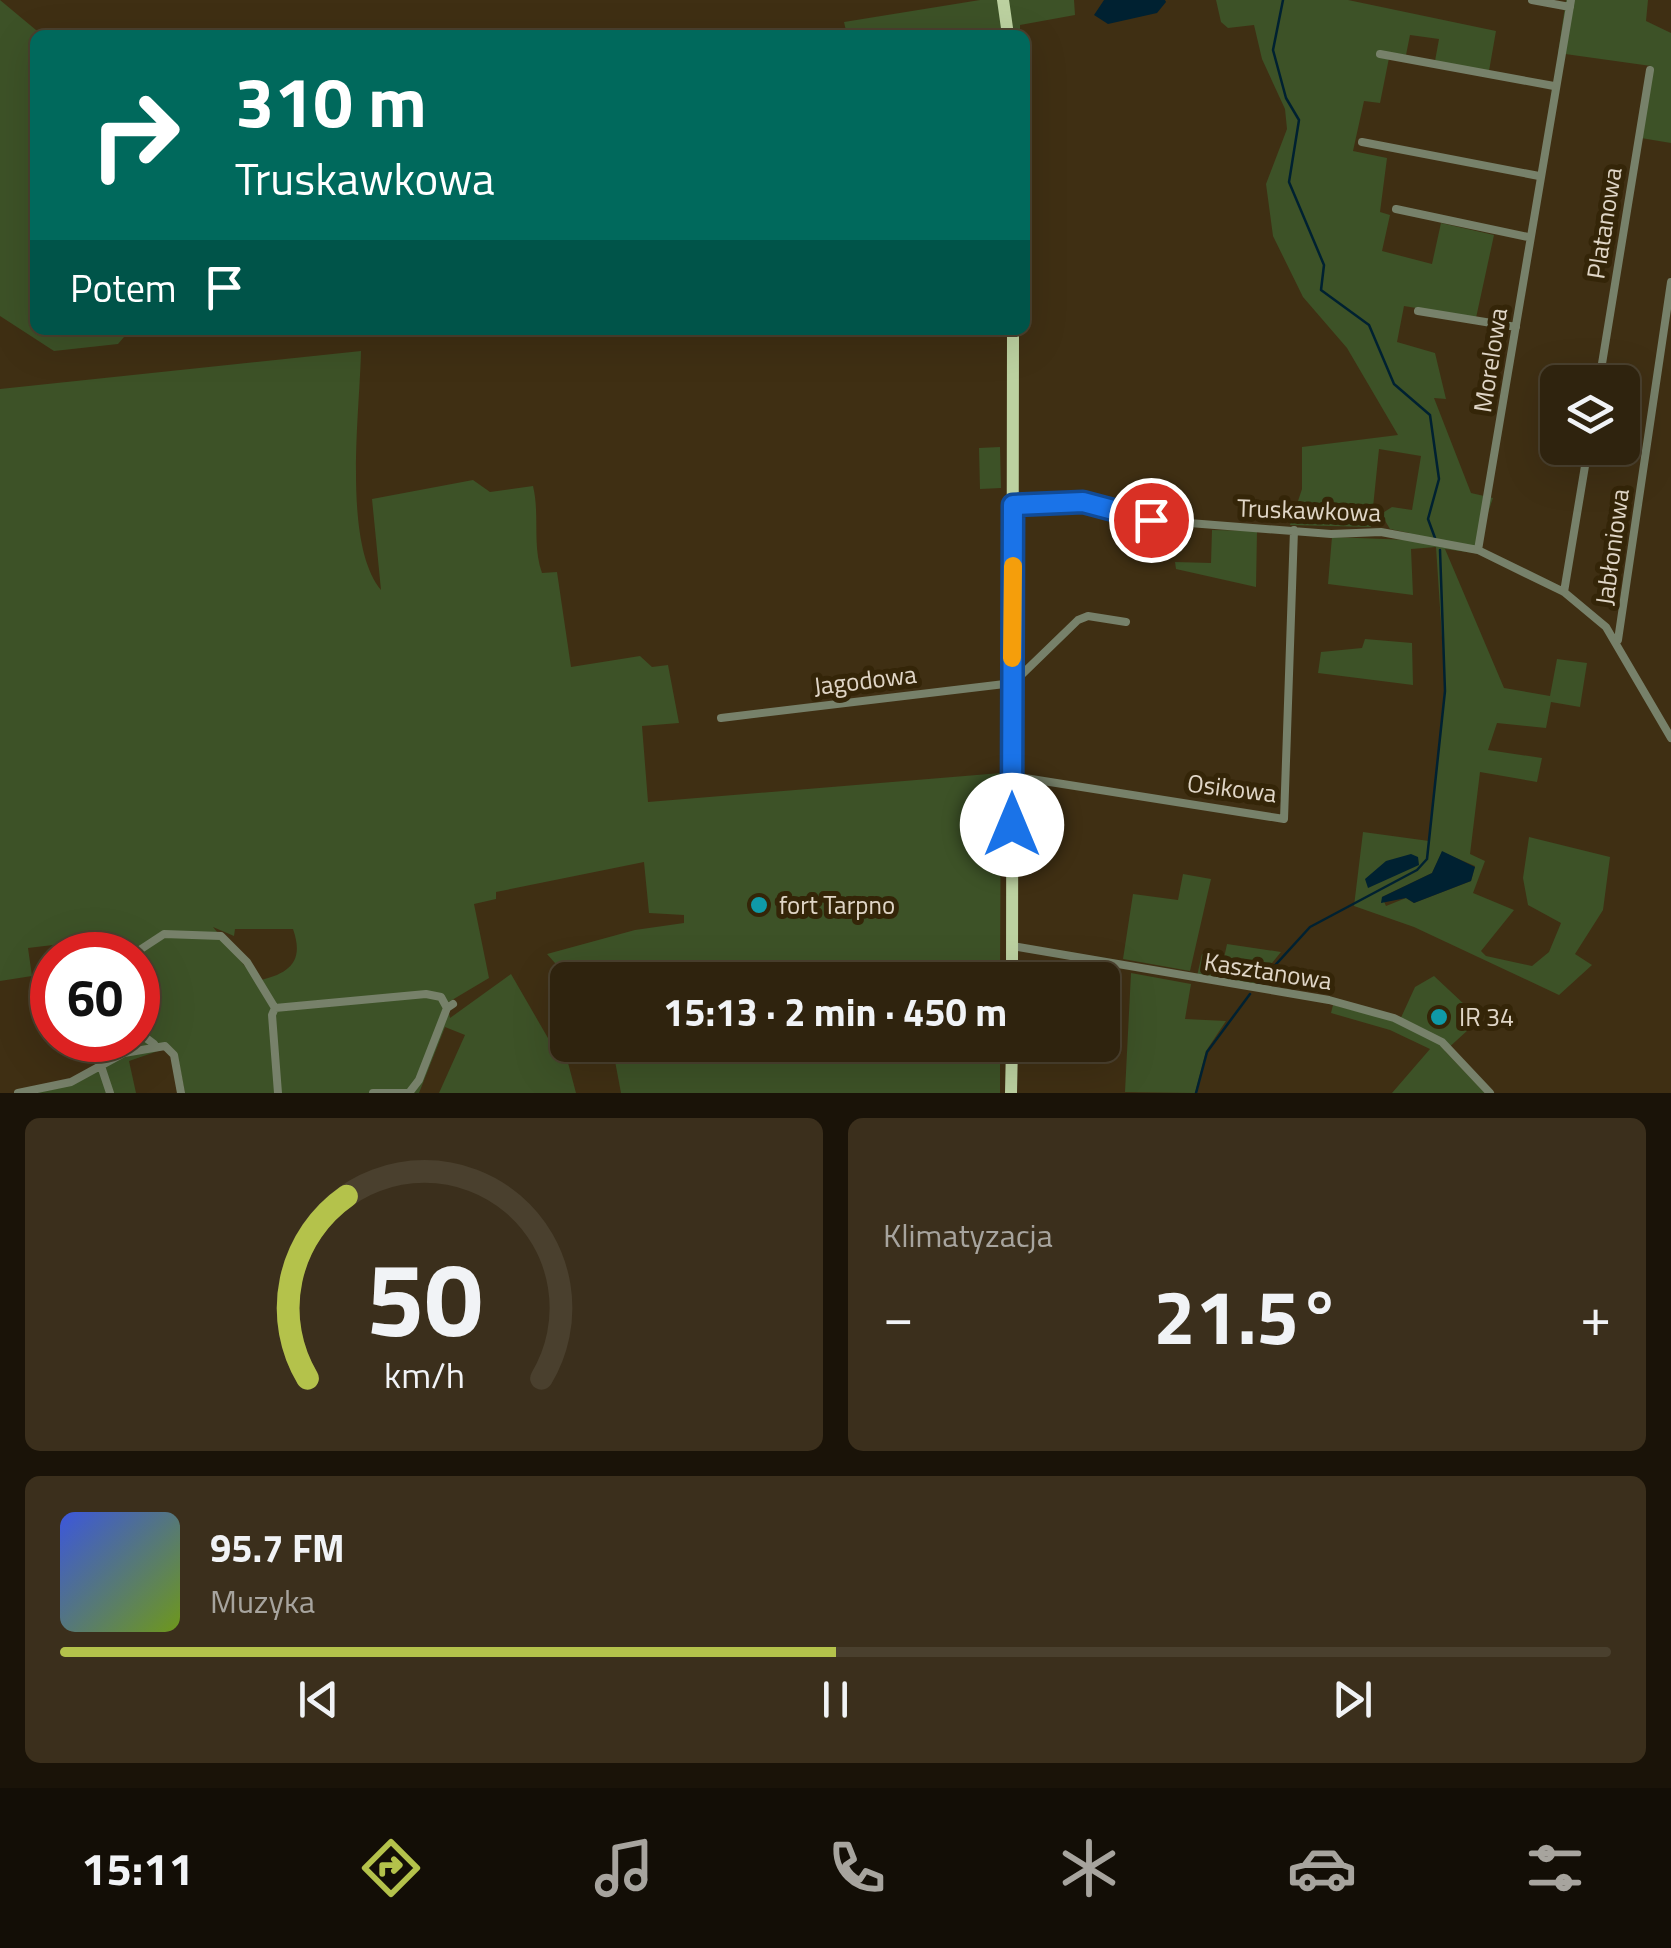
<!DOCTYPE html>
<html lang="pl">
<head>
<meta charset="utf-8">
<style>
	body { margin:0; font-family:"Titillium Web",sans-serif; background:#3b2f1c; color:#f1f3f6; height:100vh; display:flex; flex-direction:column; font-size:38px; white-space:nowrap }
	* { box-sizing:border-box; margin:0 }
	p { font-size:32px; color:#a7a49e }
	.icon { flex:none; width:55px; height:55px; fill:none; stroke:currentColor; stroke-width:2; stroke-linecap:round; stroke-linejoin:round }
	.map { position:relative; height:1093px; overflow:hidden }
	.details { display:flex; flex-direction:column; gap:25px; padding:25px; background:#1a1308; flex:1 }
	.details>* { flex:none }
	.banner { position:absolute; left:30px; top:30px; width:1000px; height:305px; border-radius:15px; box-shadow:0 10px 40px #0002,0 0 0 2px #4a402e; background:#00695c; color:#fff; overflow:hidden }
	.tools { position:absolute; left:1540px; top:365px; display:grid; gap:20px }
	.tools a { display:grid; place-items:center; width:100px; height:100px; border-radius:15px; background:#2f230e; box-shadow:0 10px 40px #0002,0 0 0 2px #4a402e; font-size:50px }
	.speed { position:absolute; left:30px; top:932px; display:flex; gap:20px; font-size:50px; font-weight:700; text-align:center }
	.speed>* { display:grid; place-content:center; width:130px; height:130px; border-radius:50%; background:#2f230e; box-shadow:0 10px 40px #0002,0 0 0 2px #4a402e; line-height:1 }
	.speed .limit { border:15px solid #d22; background:#fff; color:#111 }
	.pin { position:absolute; display:grid; place-items:center; width:85px; height:85px; color:#fff; margin:-42px; border:5px solid #fff; border-radius:50%; box-shadow:0 2px 10px #0007 }
	.me { position:absolute; width:110px; margin:-55px; rotate:0deg; stroke-linejoin:round; filter:drop-shadow(0 0 8px #0008) }
	.turn { display:flex; align-items:center; gap:35px; height:210px; padding:0 40px; font-size:45px }
	.turn .icon { width:130px; height:130px; stroke-width:2.5 }
	.turn b { display:block; font-size:70px; line-height:85px }
	.then { display:flex; align-items:center; height:95px; padding:0 40px; background:#0003; gap:20px; font-size:38px }
	.big { font-size:75px; font-weight:700; line-height:1.1 }
	.details .widget { flex:1; display:flex; flex-direction:column; justify-content:center; gap:15px; min-width:0; padding:0 35px; border-radius:15px; background:#3b2f1c }
	.details .dial { align-items:center; gap:0 }
	.dial svg { height:260px; overflow:visible; fill:none; stroke:#4a402e; stroke-width:7; stroke-linecap:round; text-anchor:middle }
	.dial text { fill:#f1f3f6; stroke:none }
	.song { display:flex; align-items:center; gap:30px }
	.cover { width:120px; height:120px; border-radius:15px; background:linear-gradient(135deg,hsl(230 70% 55%),hsl(80 70% 35%)) }
	.played { height:10px; border-radius:5px; background:linear-gradient(90deg,#b4c24b 50%,#4a402e 50%) }
	.keys { display:flex; justify-content:space-around; direction:ltr }
	.heat { display:flex; justify-content:space-between; align-items:center; font-size:55px; direction:ltr }
	.details .tiles { flex:1; display:grid; gap:25px; grid-template-columns:1fr 1fr }
	.widget:last-child { grid-column:span 2 }
	.trip { position:absolute; left:550px; top:962px; width:570px; height:100px; border-radius:15px; background:#2f230e; box-shadow:0 10px 40px #0002,0 0 0 2px #4a402e; font-weight:700; line-height:100px; text-align:center }
	.dock { display:flex; height:160px; justify-content:space-around; align-items:center; background:#130e06; color:#a7a49e }
	.dock .icon { width:70px; height:70px }
	.dock .on { color:#b4c24b }
	.dock b { font-size:45px; color:#f1f3f6 }
	.map>svg:first-child { display:block }
	.green { fill:#3d5227; fill-rule:evenodd }
	.water { fill:#002131 }
	.lines { fill:none; stroke-linecap:round; stroke-linejoin:round }
	.stream { stroke:#002131; stroke-width:2.5 }
	.street { stroke:#77816a; stroke-width:8 }
	.primary { stroke:#bcd1a0; stroke-width:12 }
	.route-casing { stroke:#114b97; stroke-width:25 }
	.route { stroke:#1a73e8; stroke-width:18 }
	.slow { stroke:#f59e0b; stroke-width:18 }
	.culture-dot { fill:#0f9aa8; stroke:#342508; stroke-width:4 }
	.labels { text-anchor:middle; dominant-baseline:central; stroke-width:10; stroke-linejoin:round; paint-order:stroke }
	.street-label { font-size:25px; fill:#e0d6c7; stroke:#342508 }
	.poi-label { font-size:25px; fill:#e0d6c7; stroke:#342508; text-anchor:start }
</style>
</head>
<body>
<div class="map">
<svg width="1671" height="1093" viewBox="0 0 1671 1093">
	<rect width="100%" height="100%" fill="#3f2f13"/>
	<path class="green" d="M0,0L42,35H35V330H130L118,344L54,351L0,316Z
		M980,0H1074L1075,15L1020,25V35H847L844,22Z
		M1216,0H1348L1496,31L1489,71L1435,61L1439,39L1410,35L1406,55L1390,53L1380,103L1364,101L1353,151L1387,158L1380,212L1390,215L1382,251L1432,264L1441,223L1494,235L1476,318L1404,306L1397,342L1435,353L1446,399L1434,398L1471,493L1493,498L1474,553L1445,549L1504,688L1550,696L1557,659L1587,663L1580,707L1551,702L1546,728L1497,723L1488,750L1542,758L1537,782L1480,772L1470,854L1485,861L1473,893L1514,910L1481,951L1486,956L1532,966L1549,952L1561,923L1528,905L1523,878L1529,837L1610,857L1603,910L1575,954L1592,965L1559,995L1414,927L1354,906L1363,832L1429,841L1445,684L1436,547L1411,549L1413,595L1328,584L1332,537L1410,540L1409,533L1390,529L1381,514L1392,507L1412,510L1421,456L1379,449L1371,527L1290,525L1302,489V447L1398,435L1347,348L1303,297L1273,236L1266,184L1287,129L1285,109L1262,59L1254,25L1228,28L1221,22ZM1442,852L1475,866L1471,881L1414,903L1406,898L1386,906L1382,897L1432,873Z
		M1566,0H1648L1646,21L1671,33V143L1641,138L1651,66L1558,53Z
		M361,351C360,411 342,543 381,590L372,499L473,480L490,492L533,486C540,515 532,545 542,573L557,572L571,667L640,656L652,667L668,665L679,723L642,726L648,802L1001,773L1000,980H570L547,954L635,930L684,923V915L649,913L644,862L496,892V899L474,904L489,978L447,1003L450,1018L511,974L552,1045L562,1040L576,1093H439L465,1035L445,1027L419,1093H185L177,1053L164,1049L129,1061L136,1093H25C59,1083 108,1073 127,1040H138V955H114L111,938L28,948L32,976L0,981V389ZM213,927L234,936L235,929H293C305,963 288,974 257,981Z
		M1000,447L1001,488L980,489L979,448Z
		M1212,530L1257,531L1256,587L1176,569L1175,562L1211,563Z
		M1365,639L1412,643L1413,685L1318,673L1321,652L1362,648Z
		M1183,874L1211,879L1190,971L1123,959L1133,894L1178,900Z
		M1227,944L1281,952L1254,985L1197,976L1202,954L1224,958Z
		M1131,973L1191,984L1185,1019L1226,1021L1206,1051L1195,1093L1125,1092Z
		M1434,976L1480,1019L1445,1051L1485,1093H1392L1430,1049L1390,1030L1331,1013L1333,1005L1399,1022L1415,987Z
		M612,1045H1000V1093H621Z"/>
	<path class="water" d="M1104,0H1165L1166,2L1157,13L1108,24L1094,15Z
		M1442,851L1475,867L1471,881L1414,903L1406,898L1381,903L1382,897L1432,873Z
		M1411,854L1418,857L1419,865L1368,888L1365,879L1386,861Z"/>
	<g class="lines">
		<path class="stream" d="M1283,0L1273,50L1286,98L1299,120L1289,182L1324,265L1321,290L1369,325L1394,384L1430,415L1439,479L1428,519L1435,538
			M1258,984L1310,927L1417,870L1427,859L1445,691L1440,550
			M1196,1093L1207,1052L1250,994"/>
		<path class="street" d="M1532,0L1570,7
			M1380,54L1554,86
			M1362,142L1539,176
			M1396,209L1528,237
			M1418,311L1516,327
			M1599,382L1650,70
			M1013,505L1083,502L1151,520L1331,534L1381,532L1478,550L1564,592L1606,627L1671,738
			M1478,550L1571,0
			M1564,592L1588,448
			M1618,640L1671,282
			M721,718L1013,683L1078,620L1088,616L1126,622
			M1012,776L1284,819L1294,530
			M1012,946L1329,1000L1394,1018L1442,1042L1490,1093
			M132,955L164,934L221,936L247,962L275,1008L272,1015L278,1093
			M275,1008L426,994L441,997L447,1008
			M138,1032L154,1044
			M102,1069L110,1093
			M18,1093L71,1082L124,1053L165,1046L174,1055L181,1093
			M373,1093H409
			M409,1093L419,1080L447,1008L453,1004"/>
		<path class="primary" d="M1003,0L1008,35
			M1012,980L1013,330
			M1011,1093L1012,1045"/>
	</g>
	<g class="lines">
		<defs>
			<path id="route" d="M1012,825L1013,505L1083,502L1151,520"/>
		</defs>
		<use href="#route" class="route-casing"/>
		<use href="#route" class="route"/>
		<path class="slow" d="M1012,658L1013,566"/>
	</g>
	<g class="culture-dot">
		<circle cx="759" cy="905" r="10"/>
		<circle cx="1439" cy="1017" r="10"/>
	</g>
	<g class="labels">
		<g class="street-label">
			<text transform="translate(1604 223) rotate(-81)">Platanowa</text>
			<text transform="translate(1490 360) rotate(-81)">Morelowa</text>
			<text transform="translate(1309 510) rotate(2)">Truskawkowa</text>
			<text transform="translate(1612 547) rotate(-82)">Jabłoniowa</text>
			<text transform="translate(865 680) rotate(-7)">Jagodowa</text>
			<text transform="translate(1232 788) rotate(7)">Osikowa</text>
			<text transform="translate(1268 971) rotate(9)">Kasztanowa</text>
		</g>
		<g class="poi-label">
			<text x="779" y="905">fort Tarpno</text>
			<text x="1459" y="1017">IR 34</text>
		</g>
	</g>
</svg>
<div class="tools">
<a><svg class="icon" aria-label="layers" viewBox="0 0 24 24"><path d="M12 4l9 5-9 5-9-5zM3 14l9 5 9-5"/></svg></a>
</div>
<div class="speed"><div class="limit">60</div></div>
<div class="pin" style="left:1151px;top:520px;background:#d93025"><svg class="icon" aria-label="arrive" viewBox="0 0 24 24"><path d="M6 21V4h12l-3 4 3 4H6"/></svg></div>
<svg class="me" style="left:1012px;top:825px" viewBox="-20 -20 40 40"><circle r="19" fill="#fff"/><path d="M0-13L10 11 0 6-10 11z" fill="#1a73e8"/></svg>
<div class="trip">15:13 · 2 min · 450 m</div>
<div class="banner">
<div class="turn"><svg class="icon" aria-label="right" viewBox="0 0 24 24"><path d="M7 20v-9h11M14 6l5 5-5 5"/></svg><div><b>310 m</b>Truskawkowa</div></div>
<div class="then">Potem<svg class="icon" aria-label="arrive" viewBox="0 0 24 24"><path d="M6 21V4h12l-3 4 3 4H6"/></svg></div>
</div>
</div>
<section class="details">
<div class="tiles">
<div class="widget dial"><svg viewBox="0 0 100 80">
<path d="M14 69A42 42 0 1 1 86 69"/>
<path d="M14 69A42 42 0 0 1 26 13" stroke="#b4c24b"/>
<text x="50" y="56" font-size="32" font-weight="700">50</text>
<text x="50" y="72" font-size="11">km/h</text>
</svg></div>
<div class="widget"><p>Klimatyzacja</p>
<div class="heat"><a>−</a><b class="big">21.5°</b><a>+</a></div>
</div>
<div class="widget">
<div class="song"><i class="cover"></i><div><b>95.7 FM</b><p>Muzyka</p></div></div>
<div class="played"></div>
<div class="keys"><svg class="icon" aria-label="previous" viewBox="0 0 24 24"><path d="M18 5L8 12l10 7zM5 5v14"/></svg><svg class="icon" aria-label="pause" viewBox="0 0 24 24"><path d="M8 5v14M16 5v14"/></svg><svg class="icon" aria-label="next" viewBox="0 0 24 24"><path d="M6 5l10 7-10 7zM19 5v14"/></svg></div>
</div>
</div>
</section>
<nav class="dock">
<b>15:11</b>
<svg class="icon on" aria-label="directions" viewBox="0 0 24 24"><path d="M12 3l9 9-9 9-9-9zM9 14v-3h6M13 9l2 2-2 2"/></svg>
<svg class="icon" aria-label="music" viewBox="0 0 24 24"><path d="M9 18V5l10-2v13"/><circle cx="6" cy="18" r="3"/><circle cx="16" cy="16" r="3"/></svg>
<svg class="icon" aria-label="phone" viewBox="0 0 24 24"><path d="M5 4h4l2 5-3 2q2 4 5 5l2-3 5 2v4C11 20 4 13 5 4z"/></svg>
<svg class="icon" aria-label="climate" viewBox="0 0 24 24"><path d="M12 3v18M4 7l16 10M4 17L20 7"/></svg>
<svg class="icon" aria-label="car" viewBox="0 0 24 24"><path d="M5 17H2v-5l4-1 3-4h7l3 4 3 1v5h-3M9 17h6M6 11h13"/><circle cx="7" cy="17" r="2"/><circle cx="17" cy="17" r="2"/></svg>
<svg class="icon" aria-label="filters" viewBox="0 0 24 24"><path d="M4 7h16M4 17h16"/><circle cx="9" cy="7" r="2"/><circle cx="15" cy="17" r="2"/></svg>
</nav>
</body>
</html>
